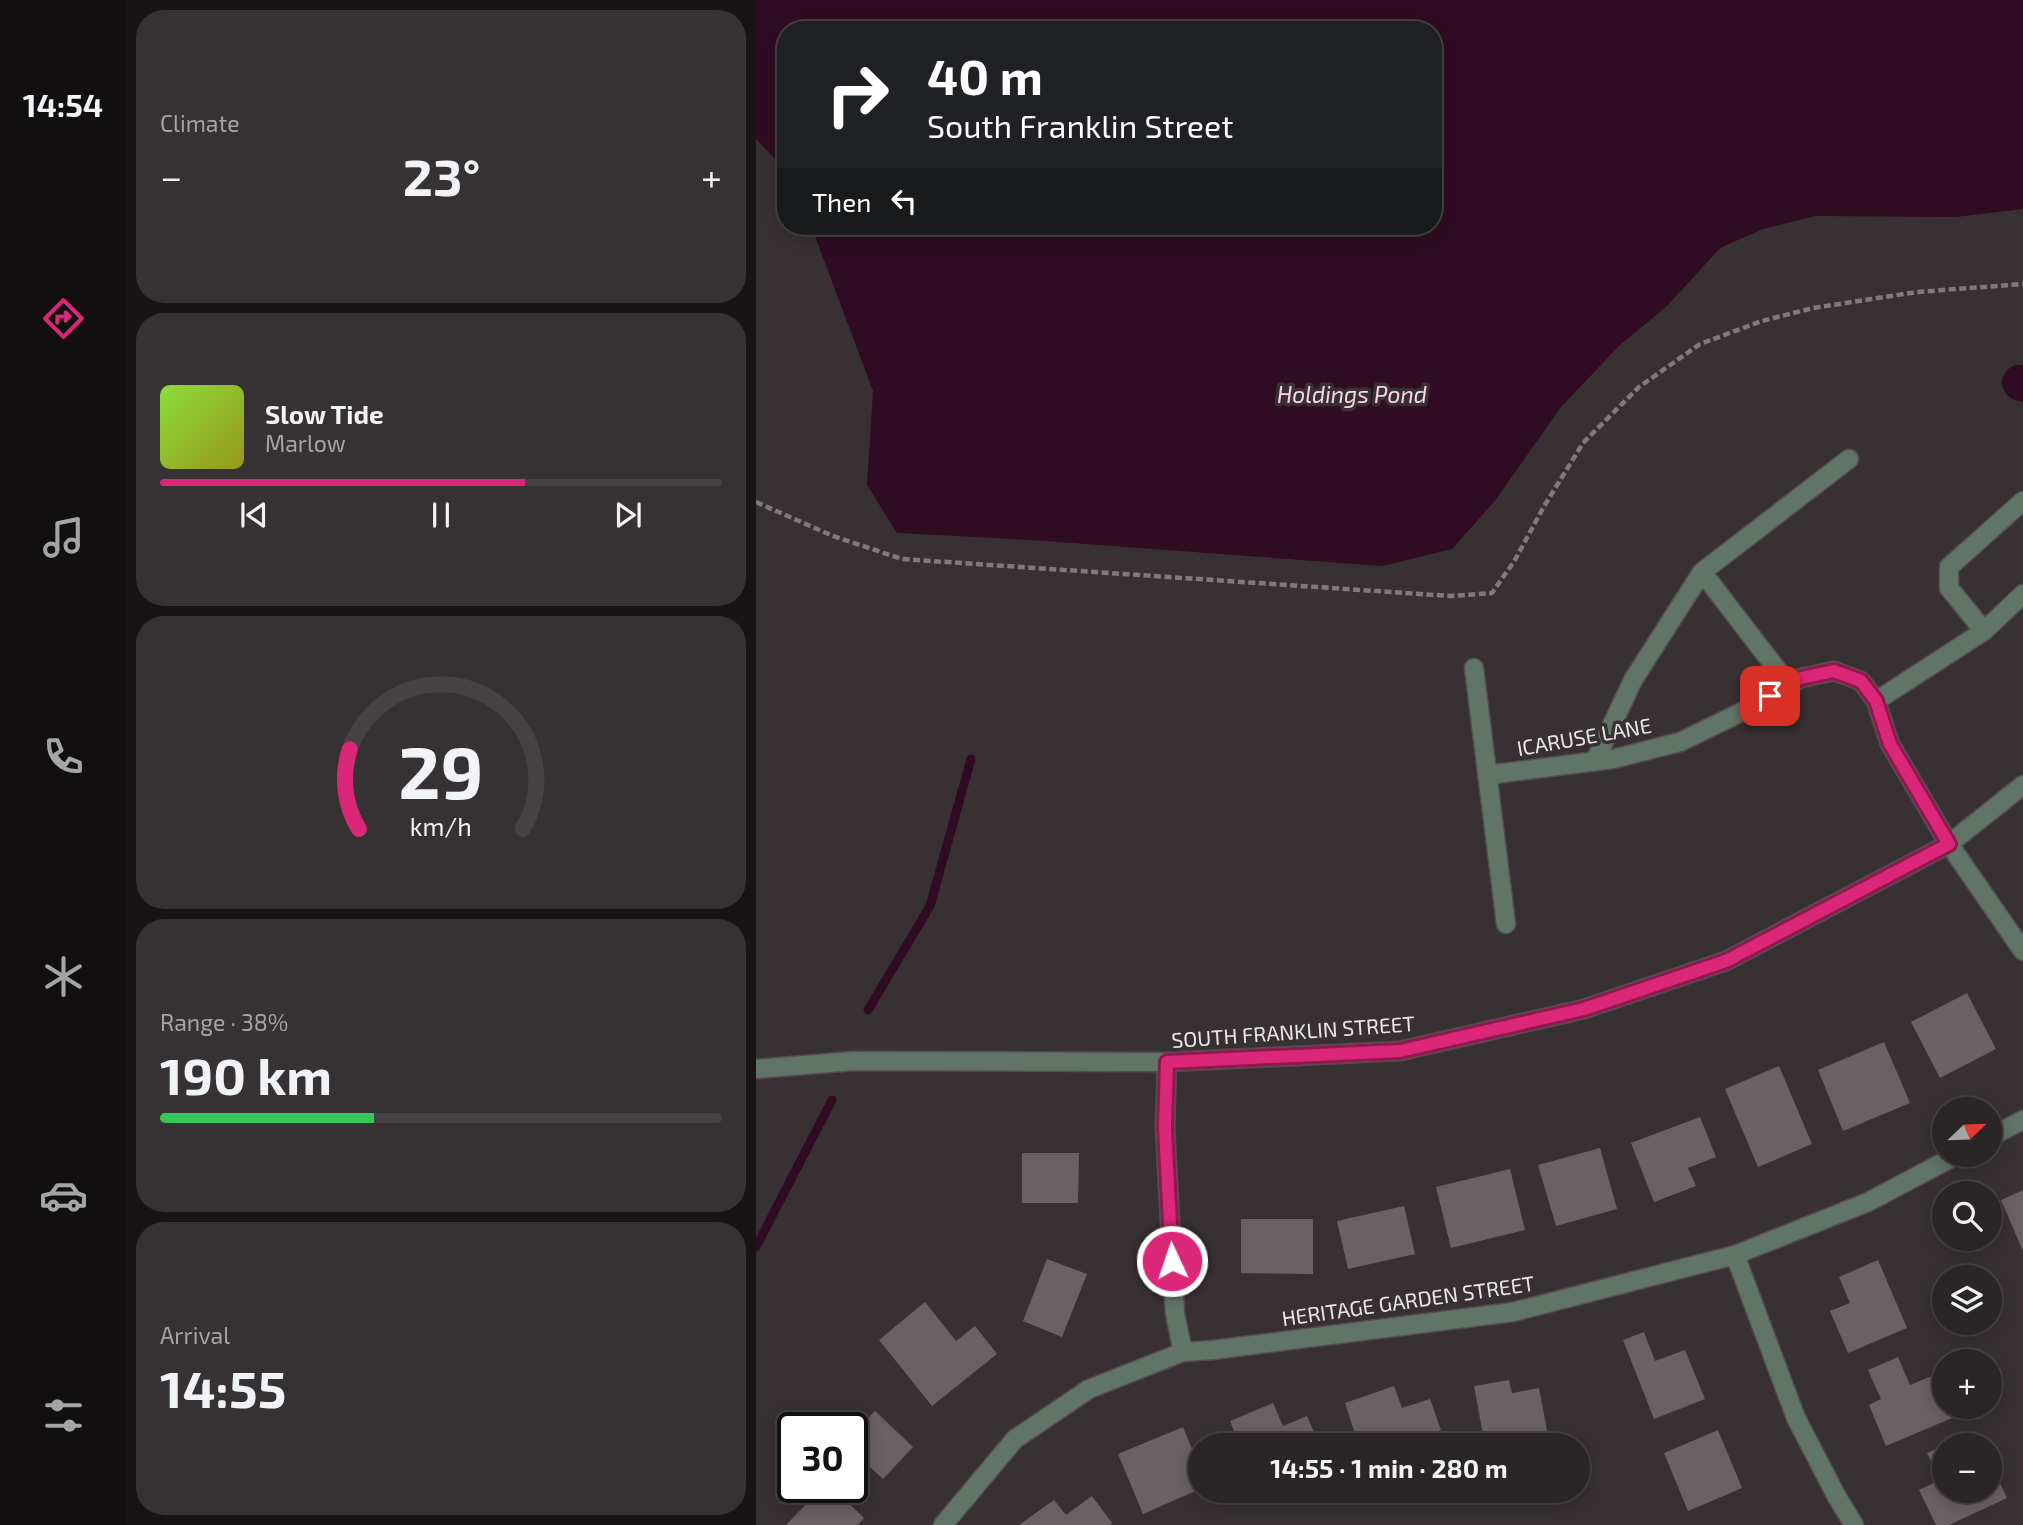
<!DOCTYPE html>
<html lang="en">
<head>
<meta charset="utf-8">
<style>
	body { margin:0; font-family:"Exo 2",sans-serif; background:#363133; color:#f1f3f6; height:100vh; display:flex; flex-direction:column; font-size:26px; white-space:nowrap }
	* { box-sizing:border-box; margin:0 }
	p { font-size:23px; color:#a5a5a7 }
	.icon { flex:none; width:38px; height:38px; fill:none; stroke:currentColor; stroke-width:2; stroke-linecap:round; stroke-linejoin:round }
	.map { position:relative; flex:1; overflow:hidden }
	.panel { display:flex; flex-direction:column; gap:10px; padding:10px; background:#171415; width:630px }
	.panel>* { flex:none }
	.banner { position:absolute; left:21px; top:21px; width:665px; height:214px; border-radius:28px; box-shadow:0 4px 18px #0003,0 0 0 2px #464244; background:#202124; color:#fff; overflow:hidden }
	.needle { width:46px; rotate:67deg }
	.controls { position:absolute; left:1176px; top:1097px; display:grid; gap:14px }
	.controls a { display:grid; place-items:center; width:70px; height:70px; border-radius:50%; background:#2a2527; box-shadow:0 4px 18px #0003,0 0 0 2px #464244; font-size:35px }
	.speed { position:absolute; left:21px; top:1412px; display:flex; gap:14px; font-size:35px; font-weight:700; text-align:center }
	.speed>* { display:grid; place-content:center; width:91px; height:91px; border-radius:50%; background:#2a2527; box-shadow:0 4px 18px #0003,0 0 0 2px #464244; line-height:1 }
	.speed .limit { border:4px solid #111; border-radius:10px; background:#fff; color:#111 }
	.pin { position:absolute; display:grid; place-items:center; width:60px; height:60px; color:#fff; margin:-30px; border-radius:14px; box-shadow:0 4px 10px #0006 }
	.me { position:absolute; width:77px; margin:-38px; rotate:357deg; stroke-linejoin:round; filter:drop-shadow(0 0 5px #0008) }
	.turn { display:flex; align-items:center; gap:24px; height:147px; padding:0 35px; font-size:32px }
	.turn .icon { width:91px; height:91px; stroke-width:2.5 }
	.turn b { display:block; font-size:49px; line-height:60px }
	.then { display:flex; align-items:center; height:66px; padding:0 35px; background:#0003; gap:14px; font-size:26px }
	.big { font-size:52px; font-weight:700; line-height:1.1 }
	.panel .widget { flex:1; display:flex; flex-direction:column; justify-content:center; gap:10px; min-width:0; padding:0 24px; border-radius:28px; background:#363133 }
	.panel .dial { align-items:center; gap:0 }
	.dial svg { height:182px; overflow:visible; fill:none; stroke:#464244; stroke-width:7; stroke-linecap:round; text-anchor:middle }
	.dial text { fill:#f1f3f6; stroke:none }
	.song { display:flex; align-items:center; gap:21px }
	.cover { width:84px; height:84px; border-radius:10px; background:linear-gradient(135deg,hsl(90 70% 55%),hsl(60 70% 35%)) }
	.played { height:7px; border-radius:4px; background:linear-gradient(90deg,#db2777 65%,#464244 65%) }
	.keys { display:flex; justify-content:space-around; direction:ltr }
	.heat { display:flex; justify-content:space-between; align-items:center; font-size:38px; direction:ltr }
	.charge { height:10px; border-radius:5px; background:linear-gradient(90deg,#34c759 38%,#464244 0) }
	.trip { position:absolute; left:432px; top:1433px; width:402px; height:70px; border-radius:35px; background:#2a2527; box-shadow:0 4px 18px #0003,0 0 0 2px #464244; font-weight:700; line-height:70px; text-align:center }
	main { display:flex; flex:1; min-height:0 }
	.menu { display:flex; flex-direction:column; width:126px; justify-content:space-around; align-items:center; background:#110f10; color:#a5a5a7 }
	.menu .icon { width:49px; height:49px }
	.menu .on { color:#db2777 }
	.menu b { font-size:32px; color:#f1f3f6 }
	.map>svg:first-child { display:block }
	.water { fill:#2f0c21 }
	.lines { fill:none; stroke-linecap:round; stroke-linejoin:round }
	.stream { stroke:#2f0c21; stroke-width:9 }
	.building { fill:#6a6165 }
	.minor-casing { stroke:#554e51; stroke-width:21 }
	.path { stroke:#817a7d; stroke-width:4.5; stroke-dasharray:7 3.5; stroke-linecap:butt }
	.minor { stroke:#617468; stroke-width:18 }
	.route-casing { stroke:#8e194d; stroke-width:18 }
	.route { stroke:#db2777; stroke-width:12 }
	.labels { text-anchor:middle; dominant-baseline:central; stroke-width:7; stroke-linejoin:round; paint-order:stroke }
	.street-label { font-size:21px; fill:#ebe6e8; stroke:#383134 }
	.water-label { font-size:23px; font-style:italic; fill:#fed2e8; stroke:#383134 }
</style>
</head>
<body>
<main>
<nav class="menu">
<b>14:54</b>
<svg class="icon on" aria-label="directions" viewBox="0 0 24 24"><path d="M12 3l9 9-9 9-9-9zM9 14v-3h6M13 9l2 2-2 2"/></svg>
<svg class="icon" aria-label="music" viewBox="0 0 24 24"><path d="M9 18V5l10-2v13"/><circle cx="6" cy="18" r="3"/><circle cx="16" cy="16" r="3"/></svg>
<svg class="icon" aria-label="phone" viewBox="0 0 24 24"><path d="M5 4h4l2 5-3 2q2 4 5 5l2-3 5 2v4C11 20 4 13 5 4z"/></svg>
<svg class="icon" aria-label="climate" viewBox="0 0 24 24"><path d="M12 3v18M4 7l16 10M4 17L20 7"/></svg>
<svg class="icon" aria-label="car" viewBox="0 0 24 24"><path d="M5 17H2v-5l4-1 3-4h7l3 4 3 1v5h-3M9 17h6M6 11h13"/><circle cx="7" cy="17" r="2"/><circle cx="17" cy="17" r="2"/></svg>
<svg class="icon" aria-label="filters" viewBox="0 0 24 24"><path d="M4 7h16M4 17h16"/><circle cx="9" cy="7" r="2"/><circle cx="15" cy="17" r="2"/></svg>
</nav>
<section class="panel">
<div class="widget"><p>Climate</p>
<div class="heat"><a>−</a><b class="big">23°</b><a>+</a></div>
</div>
<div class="widget">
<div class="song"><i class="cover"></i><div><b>Slow Tide</b><p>Marlow</p></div></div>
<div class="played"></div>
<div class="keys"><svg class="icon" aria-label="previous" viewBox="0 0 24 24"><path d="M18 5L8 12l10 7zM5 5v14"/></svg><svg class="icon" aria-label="pause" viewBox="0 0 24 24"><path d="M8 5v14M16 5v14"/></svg><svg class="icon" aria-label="next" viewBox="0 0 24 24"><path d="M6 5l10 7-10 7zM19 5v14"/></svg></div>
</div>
<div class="widget dial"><svg viewBox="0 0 100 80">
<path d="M14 69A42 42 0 1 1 86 69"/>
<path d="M14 69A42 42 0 0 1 10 34" stroke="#db2777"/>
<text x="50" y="56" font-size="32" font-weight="700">29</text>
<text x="50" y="72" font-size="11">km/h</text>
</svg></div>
<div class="widget"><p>Range · 38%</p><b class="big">190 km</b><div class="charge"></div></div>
<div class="widget"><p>Arrival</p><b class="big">14:55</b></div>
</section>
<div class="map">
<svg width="1267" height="1525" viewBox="0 0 1267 1525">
	<rect width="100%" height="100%" fill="#383134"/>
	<path class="water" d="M0,0H1267V209L1200,217L1059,216L1007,229L964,248L912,305L864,345L805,407L738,502L696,549L626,566L275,540L141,533L111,485L117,391L55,226H677V30H30V170L0,139Z
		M1259,365H1267V402C1245,400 1237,375 1259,365Z"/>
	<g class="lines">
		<path class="stream" d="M112,1010L174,906L215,759
			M0,1247L76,1100"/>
	</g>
	<path class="building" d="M1211,993L1240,1049L1184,1078L1155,1022Z
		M1128,1042L1154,1103L1087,1131L1062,1070Z
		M1023,1066L1056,1144L1002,1167L969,1089Z
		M944,1117L960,1157L932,1168L940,1186L898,1202L875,1143Z
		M844,1148L861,1209L800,1226L782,1165Z
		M266,1153H323L322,1203H266Z
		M754,1169L769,1230L695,1248L680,1187Z
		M1267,1190V1251L1245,1200Z
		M648,1206L659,1254L592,1269L581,1221Z
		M485,1219H557V1274L485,1273Z
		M291,1259L331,1274L306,1337L267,1321Z
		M1122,1260L1151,1328L1092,1353L1074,1311L1094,1303L1083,1277Z
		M169,1302L200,1341L219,1326L241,1354L176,1406L123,1340Z
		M888,1332L899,1361L929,1350L949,1399L898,1419L867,1340Z
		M1142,1357L1154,1385L1178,1375L1188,1399V1407H1192L1196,1418L1130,1446L1113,1405L1125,1399L1112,1370Z
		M753,1380L756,1393L783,1388L794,1446H729L718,1386Z
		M638,1386L646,1408L674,1399L685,1430L659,1439L661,1446H603L589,1403Z
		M517,1403L527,1426L551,1416L564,1446H484L474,1421Z
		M119,1411L157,1447L127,1479L96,1450V1435Z
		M427,1427L444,1469V1489L387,1514L362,1454Z
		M962,1430L986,1488L932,1511L908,1453Z
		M1218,1431L1226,1446H1188V1491H1234V1462L1251,1498L1193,1525H1180L1163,1490L1184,1480L1171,1453Z
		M66,1488H77L108,1518L102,1525H30Z
		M336,1496L356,1523L354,1525H263L298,1500L310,1515Z"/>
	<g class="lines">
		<defs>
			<path id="minor" d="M946,572L1033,685
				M1228,631L1193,588V567L1267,501
				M718,668L750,924
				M1120,701L1228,631L1267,594
				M839,761L877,680L946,572L1093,459
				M731,775L857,759L924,742L996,707L1045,678L1078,671L1105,681L1120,701L1134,744L1193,844L1267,951
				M411,1062L409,1128L419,1314L427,1352
				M0,1069L97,1061L411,1062L644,1051L828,1009L970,961L1193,844L1267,785
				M1234,1137L1267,1120
				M979,1255L1040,1418L1081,1497L1098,1525
				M187,1525L259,1439L333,1389L427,1352L457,1350L757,1312L979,1255L1112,1202L1201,1155"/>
		</defs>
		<use href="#minor" class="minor-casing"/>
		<path class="path" d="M0,502L77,536L146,559L694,596L736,593L759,560L787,508L827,443L883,387L944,344L1006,321L1057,308L1161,292L1267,284"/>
		<use href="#minor" class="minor"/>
	</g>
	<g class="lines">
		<defs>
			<path id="route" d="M416,1261L409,1128L411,1062L644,1051L828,1009L970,961L1193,844L1134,744L1120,701L1105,681L1078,671L1045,678L1014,696"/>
		</defs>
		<use href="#route" class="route-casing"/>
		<use href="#route" class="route"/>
	</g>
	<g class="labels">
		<g class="street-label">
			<text transform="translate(828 736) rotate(-10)">ICARUSE LANE</text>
			<text transform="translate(537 1031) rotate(-4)">SOUTH FRANKLIN STREET</text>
			<text transform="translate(652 1300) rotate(-8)">HERITAGE GARDEN STREET</text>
		</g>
		<g class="water-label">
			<text x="596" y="394">Holdings Pond</text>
		</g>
	</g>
</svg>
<div class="controls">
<a><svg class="needle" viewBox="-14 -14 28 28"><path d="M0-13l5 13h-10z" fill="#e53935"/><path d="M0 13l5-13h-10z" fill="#a5a5a7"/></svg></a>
<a><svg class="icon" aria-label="search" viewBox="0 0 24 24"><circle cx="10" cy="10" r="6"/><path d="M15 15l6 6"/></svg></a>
<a><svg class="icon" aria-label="layers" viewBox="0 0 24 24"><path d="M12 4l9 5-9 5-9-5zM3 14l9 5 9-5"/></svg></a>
<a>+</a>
<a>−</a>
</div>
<div class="speed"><div class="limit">30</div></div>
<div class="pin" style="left:1014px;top:696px;background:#d93025"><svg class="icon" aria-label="arrive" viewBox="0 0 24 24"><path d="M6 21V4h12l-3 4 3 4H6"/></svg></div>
<svg class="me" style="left:416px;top:1261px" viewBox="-20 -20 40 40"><circle r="17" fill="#db2777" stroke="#fff" stroke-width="3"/><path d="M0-11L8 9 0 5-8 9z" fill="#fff"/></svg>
<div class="trip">14:55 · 1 min · 280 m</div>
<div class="banner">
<div class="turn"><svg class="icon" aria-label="right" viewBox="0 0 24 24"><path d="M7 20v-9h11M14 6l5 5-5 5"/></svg><div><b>40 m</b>South Franklin Street</div></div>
<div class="then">Then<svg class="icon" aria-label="left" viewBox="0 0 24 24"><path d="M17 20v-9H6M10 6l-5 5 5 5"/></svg></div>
</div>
</div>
</main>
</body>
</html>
